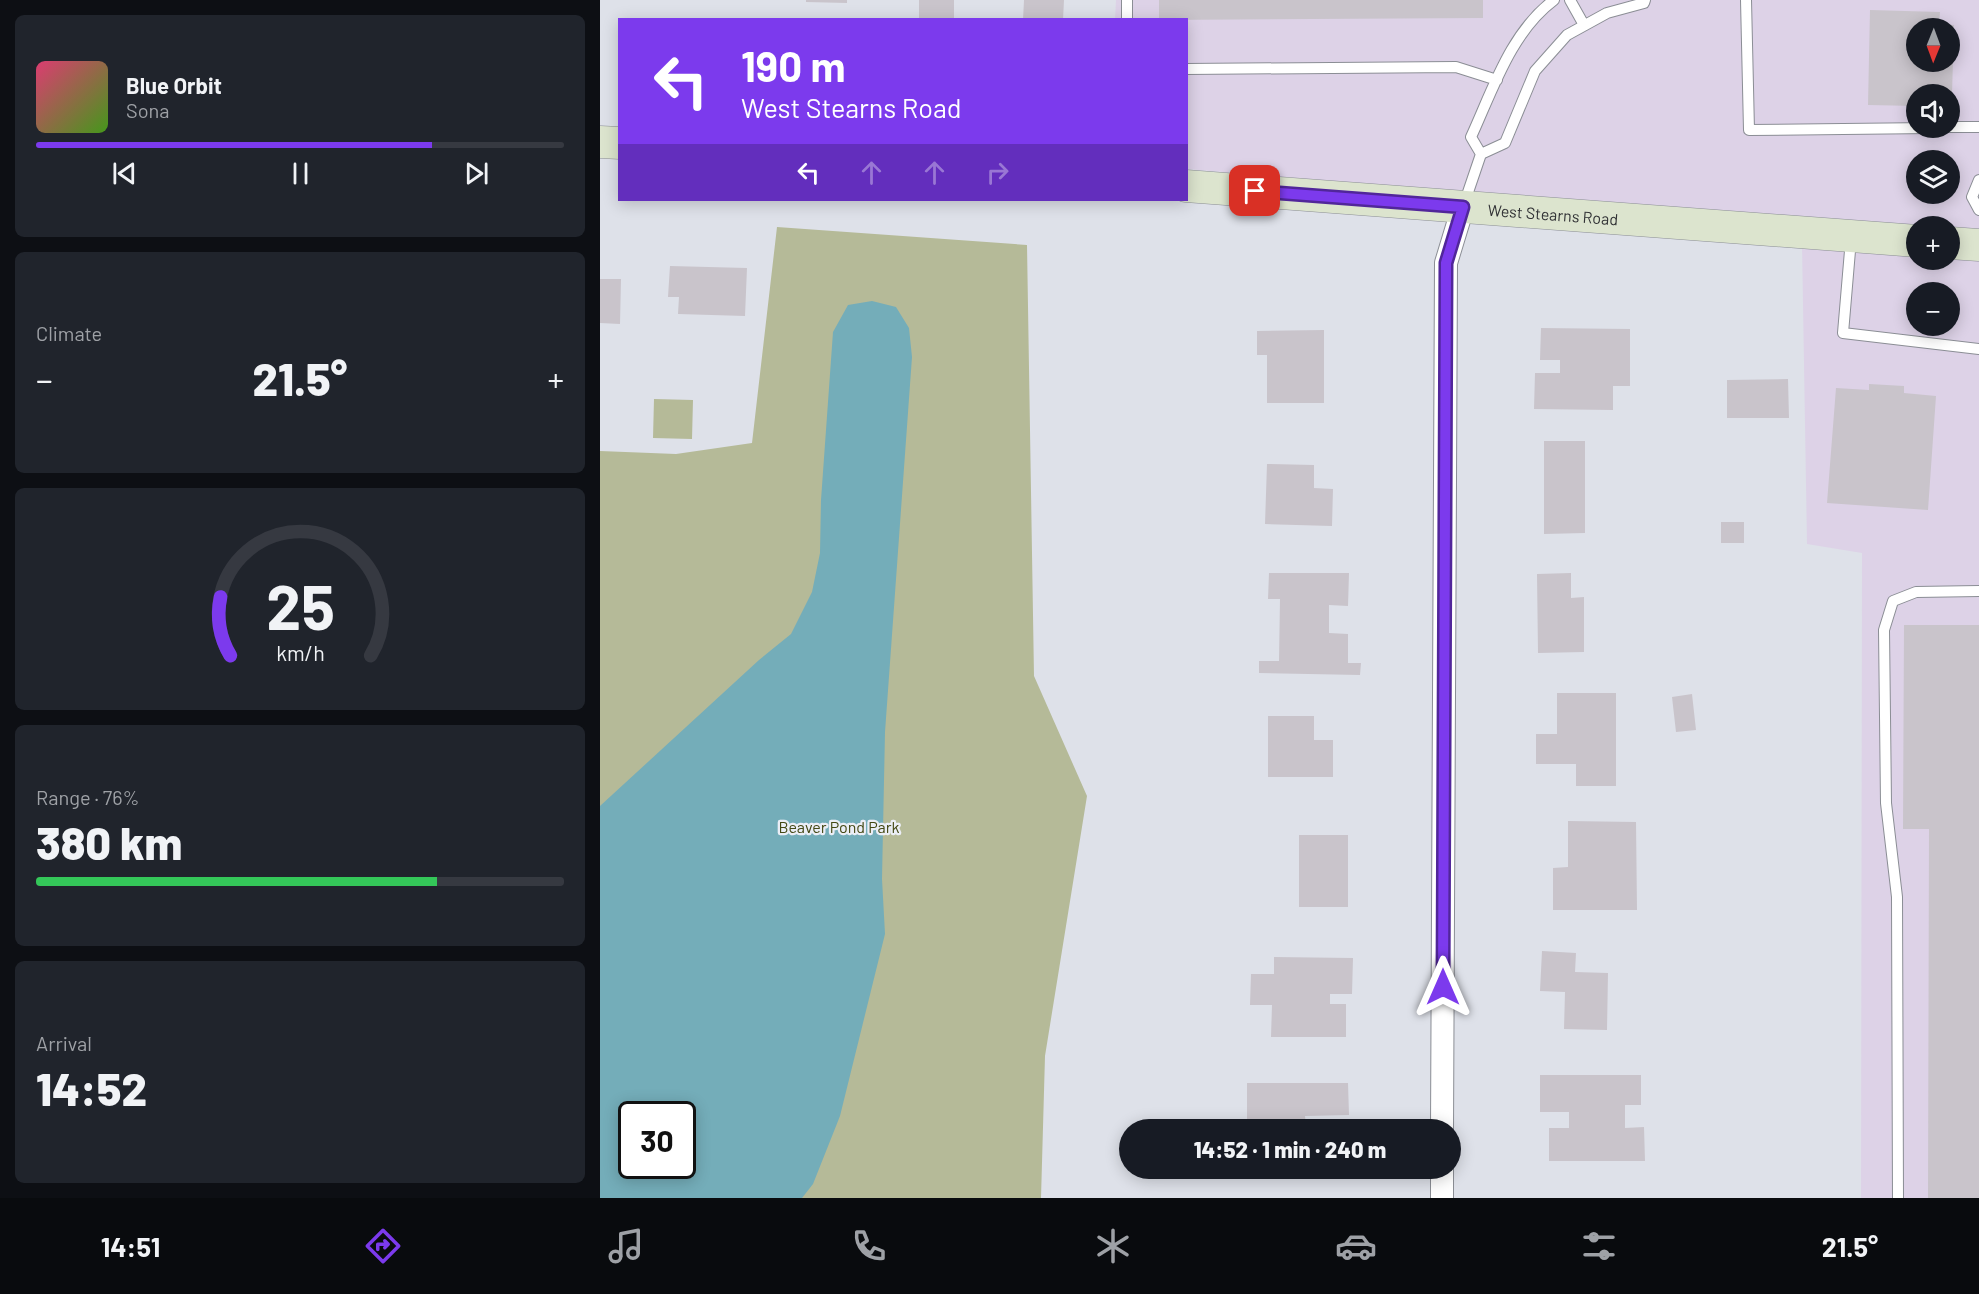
<!DOCTYPE html>
<html lang="en">
<head>
<meta charset="utf-8">
<style>
	body { margin:0; font-family:Barlow,sans-serif; background:#20242c; color:#f1f3f6; height:100vh; display:flex; flex-direction:column; font-size:22px; white-space:nowrap }
	* { box-sizing:border-box; margin:0 }
	p { font-size:20px; color:#9ea1a6 }
	.icon { flex:none; width:33px; height:33px; fill:none; stroke:currentColor; stroke-width:2; stroke-linecap:round; stroke-linejoin:round }
	.map { position:relative; flex:1; overflow:hidden }
	.panel { display:flex; flex-direction:column; gap:15px; padding:15px; background:#0d0f14; width:600px }
	.panel>* { flex:none }
	.banner { position:absolute; left:18px; top:18px; width:570px; height:183px; border-radius:0px; box-shadow:0 3px 15px #0003; background:#7c3aed; color:#fff; overflow:hidden }
	.needle { width:39px; rotate:181deg }
	.fabs { position:absolute; left:1306px; top:18px; display:grid; gap:12px }
	.fabs a { display:grid; place-items:center; width:54px; height:54px; border-radius:50%; background:#171b24; box-shadow:0 3px 15px #0003; font-size:30px }
	.speed { position:absolute; left:18px; top:1101px; display:flex; gap:12px; font-size:30px; font-weight:700; text-align:center }
	.speed>* { display:grid; place-content:center; width:78px; height:78px; border-radius:50%; background:#171b24; box-shadow:0 3px 15px #0003; line-height:1 }
	.speed .limit { border:3px solid #111; border-radius:9px; background:#fff; color:#111 }
	.pin { position:absolute; display:grid; place-items:center; width:51px; height:51px; color:#fff; margin:-26px; border-radius:12px; box-shadow:0 3px 9px #0006 }
	.me { position:absolute; width:66px; margin:-33px; rotate:0deg; stroke-linejoin:round; filter:drop-shadow(0 0 4px #0008) }
	.turn { display:flex; align-items:center; gap:21px; height:126px; padding:0 24px; font-size:27px }
	.turn .icon { width:78px; height:78px; stroke-width:2.5 }
	.turn b { display:block; font-size:42px; line-height:51px }
	.lanes { display:flex; align-items:center; height:57px; padding:0 24px; background:#0003; justify-content:center; gap:30px; direction:ltr }
	.lanes .off { opacity:.35 }
	.big { font-size:45px; font-weight:800; line-height:1.1 }
	.panel .card { flex:1; display:flex; flex-direction:column; justify-content:center; gap:9px; min-width:0; padding:0 21px; border-radius:9px; background:#20242c }
	.panel .dial { align-items:center; gap:0 }
	.dial svg { height:156px; overflow:visible; fill:none; stroke:#363941; stroke-width:7; stroke-linecap:round; text-anchor:middle }
	.dial text { fill:#f1f3f6; stroke:none }
	.song { display:flex; align-items:center; gap:18px }
	.cover { width:72px; height:72px; border-radius:9px; background:linear-gradient(135deg,hsl(340 70% 55%),hsl(100 70% 35%)) }
	.played { height:6px; border-radius:3px; background:linear-gradient(90deg,#7c3aed 75%,#363941 75%) }
	.keys { display:flex; justify-content:space-around; direction:ltr }
	.heat { display:flex; justify-content:space-between; align-items:center; font-size:33px; direction:ltr }
	.charge { height:9px; border-radius:4px; background:linear-gradient(90deg,#34c759 76%,#363941 0) }
	.trip { position:absolute; left:519px; top:1119px; width:342px; height:60px; border-radius:30px; background:#171b24; box-shadow:0 3px 15px #0003; font-weight:800; line-height:60px; text-align:center }
	.dock { display:flex; height:96px; justify-content:space-around; align-items:center; background:#090b0e; color:#9ea1a6 }
	.dock .icon { width:42px; height:42px }
	.dock .active { color:#7c3aed }
	.dock b { font-size:27px; color:#f1f3f6 }
	main { display:flex; flex:1; min-height:0 }
	.map>svg:first-child { display:block }
	.commercial { fill:#ddd2e7; fill-rule:evenodd }
	.green { fill:#b5ba98; fill-rule:evenodd }
	.water { fill:#74adb9; fill-rule:evenodd }
	.building { fill:#c9c4cb; fill-rule:evenodd }
	.lines { fill:none; stroke-linecap:round; stroke-linejoin:round }
	.service-casing { stroke:#8b8e95; stroke-width:12 }
	.minor-casing { stroke:#8b8e95; stroke-width:24 }
	.secondary-casing { stroke:#8b8e95; stroke-width:33 }
	.service { stroke:#fff; stroke-width:10 }
	.minor { stroke:#fff; stroke-width:22 }
	.secondary { stroke:#dce4ce; stroke-width:32 }
	.route-casing { stroke:#51269a; stroke-width:15 }
	.route { stroke:#7c3aed; stroke-width:10 }
	.labels { text-anchor:middle; dominant-baseline:central; stroke-width:4.5; stroke-linejoin:round; paint-order:stroke }
	.street-label { font-size:16px; fill:#313235; stroke:#ebeef6 }
	.park-label { font-size:16px; fill:#444914; stroke:#ebeef6 }
</style>
</head>
<body>
<main>
<section class="panel">
<div class="card">
<div class="song"><i class="cover"></i><div><b>Blue Orbit</b><p>Sona</p></div></div>
<div class="played"></div>
<div class="keys"><svg class="icon" aria-label="previous" viewBox="0 0 24 24"><path d="M18 5L8 12l10 7zM5 5v14"/></svg><svg class="icon" aria-label="pause" viewBox="0 0 24 24"><path d="M8 5v14M16 5v14"/></svg><svg class="icon" aria-label="next" viewBox="0 0 24 24"><path d="M6 5l10 7-10 7zM19 5v14"/></svg></div>
</div>
<div class="card"><p>Climate</p>
<div class="heat"><a>−</a><b class="big">21.5°</b><a>+</a></div>
</div>
<div class="card dial"><svg viewBox="0 0 100 80">
<path d="M14 69A42 42 0 1 1 86 69"/>
<path d="M14 69A42 42 0 0 1 9 39" stroke="#7c3aed"/>
<text x="50" y="56" font-size="32" font-weight="700">25</text>
<text x="50" y="72" font-size="11">km/h</text>
</svg></div>
<div class="card"><p>Range · 76%</p><b class="big">380 km</b><div class="charge"></div></div>
<div class="card"><p>Arrival</p><b class="big">14:52</b></div>
</section>
<div class="map">
<svg width="1379" height="1198" viewBox="0 0 1379 1198">
	<rect width="100%" height="100%" fill="#dee1e9"/>
	<path class="commercial" d="M516,0H1379V236L1350,234V226H1317V231L587,169L586,20H515ZM1317,28H1350V62H1317ZM1317,94H1350V128H1317ZM1317,160H1350V194H1317Z
		M1202,243L1317,253V260H1350V255L1379,258V1198H1261L1262,553L1207,544ZM1317,292H1350V326H1317Z"/>
	<path class="green" d="M177,227L427,245L434,676L487,796L445,1056L441,1198H0V451L76,454L152,443ZM32,1114H82V1166H32Z
		M54,399L93,400L92,439L53,438Z"/>
	<path class="water" d="M272,301L296,307L309,328L312,357L285,732L282,879L285,934L240,1116L213,1184L202,1198H0V806L159,660L191,634L212,592L220,553L221,500L233,332L248,305ZM82,1114V1166H32V1114Z"/>
	<path class="building" d="M206,0H247V3L206,2Z
		M319,0H354V20L319,19Z
		M424,0H464L463,20H423Z
		M559,0H883V18L559,20Z
		M1270,10L1340,12L1339,24L1354,25L1352,94H1317V106L1268,105ZM1317,28H1350V62H1317Z
		M70,266L147,268L145,316L78,314L79,297H68Z
		M0,279H21L20,324L0,323Z
		M941,328L1030,329V386H1013V410L934,409L935,373H960V360H940Z
		M724,330V403H667V355H657V331Z
		M1188,379L1189,418H1127V380Z
		M1269,384L1304,386V393L1336,396L1328,510L1227,503L1236,388L1269,390Z
		M944,441H985V533L944,534Z
		M667,464L714,465V488L733,489L732,526L665,524Z
		M1121,522H1144V543H1121Z
		M669,573H749L748,606L729,605V633L748,634V663H761L760,675L659,673V661H679L680,599H668Z
		M971,573V598L984,597V652L938,653L937,574Z
		M1304,625H1379V1198H1328L1329,829H1303Z
		M957,693H1016V786H976V764H936V734H957Z
		M1092,694L1096,730L1076,732L1072,697Z
		M668,716H714V740H733V777H668Z
		M968,821L1036,822L1037,910H953V868L968,867Z
		M699,835H748V907H699Z
		M942,951L976,953L975,972L1008,973L1007,1030L964,1029L965,992L940,991Z
		M674,957L753,958L752,994H730V1004H746V1037H671L672,1005H650L651,974H674Z
		M940,1075H1041V1105H1025V1128L1044,1127L1045,1161H949V1128H969V1112H940Z
		M647,1083H748L749,1115L705,1116L706,1126H721V1130H647Z"/>
	<g class="lines">
		<defs>
			<path id="service" d="M527,0V20
				M970,0L984,25
				M1146,0L1149,130L1331,128
				M586,69L856,67L897,80
				M1350,127H1379
				M881,154L871,137C893,89 911,32 954,0
				M1379,180L1372,197L1379,210
				M864,204L881,154L905,143L935,71L967,35L1007,13L1044,3L1045,0
				M1251,239L1243,333L1379,349
				M1298,1198L1297,897L1286,803L1284,630L1293,601L1316,592L1379,591"/>
			<path id="minor" d="M842,1130L846,263L863,207
				M842,1198V1168"/>
			<g id="secondary">
				<path d="M0,142L20,143"/>
				<path id="s1" d="M586,186L1317,241"/>
				<path d="M1350,243L1379,245"/>
			</g>
		</defs>
		<use href="#service" class="service-casing"/>
		<use href="#minor" class="minor-casing"/>
		<use href="#secondary" class="secondary-casing"/>
		<use href="#service" class="service"/>
		<use href="#minor" class="minor"/>
		<use href="#secondary" class="secondary"/>
	</g>
	<g class="lines">
		<defs>
			<path id="route" d="M655,191L863,207L846,263L843,987"/>
		</defs>
		<use href="#route" class="route-casing"/>
		<use href="#route" class="route"/>
	</g>
	<g class="labels">
		<g class="street-label">
			<text stroke="none"><textPath href="#s1" startOffset="368">West Stearns Road</textPath></text>
		</g>
		<g class="park-label">
			<text x="239" y="826">Beaver Pond Park</text>
		</g>
	</g>
</svg>
<div class="fabs">
<a><svg class="needle" viewBox="-14 -14 28 28"><path d="M0-13l5 13h-10z" fill="#e53935"/><path d="M0 13l5-13h-10z" fill="#9ea1a6"/></svg></a>
<a><svg class="icon" aria-label="sound" viewBox="0 0 24 24"><path d="M4 9h4l5-4v14l-5-4H4zM17 9q2 3 0 6"/></svg></a>
<a><svg class="icon" aria-label="layers" viewBox="0 0 24 24"><path d="M12 4l9 5-9 5-9-5zM3 14l9 5 9-5"/></svg></a>
<a>+</a>
<a>−</a>
</div>
<div class="speed"><div class="limit">30</div></div>
<div class="pin" style="left:655px;top:191px;background:#d93025"><svg class="icon" aria-label="arrive" viewBox="0 0 24 24"><path d="M6 21V4h12l-3 4 3 4H6"/></svg></div>
<svg class="me" style="left:843px;top:987px" viewBox="-20 -20 40 40"><path d="M0-17L14 15 0 8-14 15z" fill="#7c3aed" stroke="#fff" stroke-width="4"/></svg>
<div class="trip">14:52 · 1 min · 240 m</div>
<div class="banner">
<div class="turn"><svg class="icon" aria-label="left" viewBox="0 0 24 24"><path d="M17 20v-9H6M10 6l-5 5 5 5"/></svg><div><b>190 m</b>West Stearns Road</div></div>
<div class="lanes"><svg class="icon" aria-label="left" viewBox="0 0 24 24"><path d="M17 20v-9H6M10 6l-5 5 5 5"/></svg><svg class="icon off" aria-label="ahead" viewBox="0 0 24 24"><path d="M12 20V5M6 11l6-6 6 6"/></svg><svg class="icon off" aria-label="ahead" viewBox="0 0 24 24"><path d="M12 20V5M6 11l6-6 6 6"/></svg><svg class="icon off" aria-label="right" viewBox="0 0 24 24"><path d="M7 20v-9h11M14 6l5 5-5 5"/></svg></div>
</div>
</div>
</main>
<nav class="dock">
<b>14:51</b>
<svg class="icon active" aria-label="directions" viewBox="0 0 24 24"><path d="M12 3l9 9-9 9-9-9zM9 14v-3h6M13 9l2 2-2 2"/></svg>
<svg class="icon" aria-label="music" viewBox="0 0 24 24"><path d="M9 18V5l10-2v13"/><circle cx="6" cy="18" r="3"/><circle cx="16" cy="16" r="3"/></svg>
<svg class="icon" aria-label="phone" viewBox="0 0 24 24"><path d="M5 4h4l2 5-3 2q2 4 5 5l2-3 5 2v4C11 20 4 13 5 4z"/></svg>
<svg class="icon" aria-label="climate" viewBox="0 0 24 24"><path d="M12 3v18M4 7l16 10M4 17L20 7"/></svg>
<svg class="icon" aria-label="car" viewBox="0 0 24 24"><path d="M5 17H2v-5l4-1 3-4h7l3 4 3 1v5h-3M9 17h6M6 11h13"/><circle cx="7" cy="17" r="2"/><circle cx="17" cy="17" r="2"/></svg>
<svg class="icon" aria-label="filters" viewBox="0 0 24 24"><path d="M4 7h16M4 17h16"/><circle cx="9" cy="7" r="2"/><circle cx="15" cy="17" r="2"/></svg>
<b>21.5°</b>
</nav>
</body>
</html>
